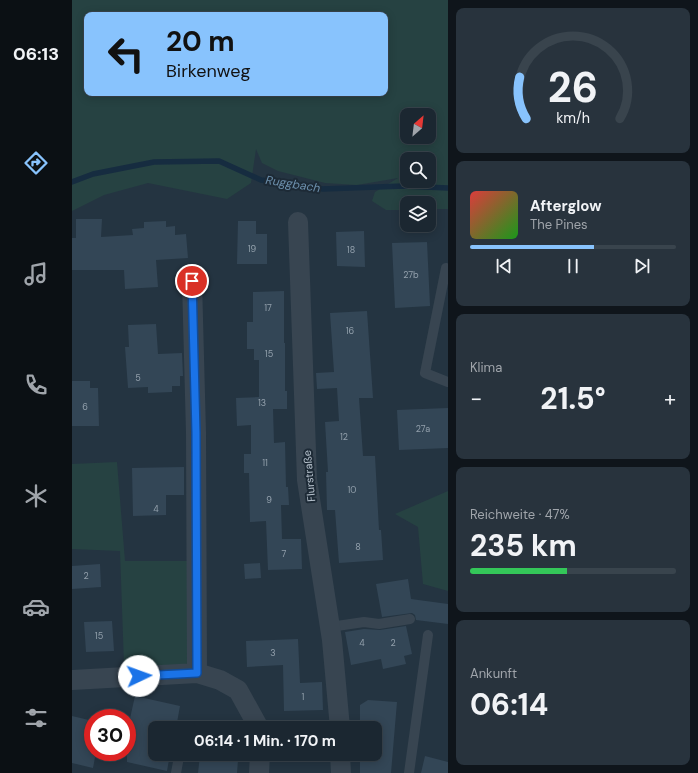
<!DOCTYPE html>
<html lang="de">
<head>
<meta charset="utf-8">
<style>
	body { margin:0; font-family:"DM Sans",sans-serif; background:#28333d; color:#f1f3f6; height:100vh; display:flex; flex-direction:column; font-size:15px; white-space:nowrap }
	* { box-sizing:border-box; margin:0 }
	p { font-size:13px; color:#a0a5ab }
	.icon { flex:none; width:22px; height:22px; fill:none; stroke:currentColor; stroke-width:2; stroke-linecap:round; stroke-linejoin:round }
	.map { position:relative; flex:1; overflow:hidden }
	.sheet { display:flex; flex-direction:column; gap:8px; padding:8px; background:#0f151b; width:250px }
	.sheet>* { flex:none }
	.top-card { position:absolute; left:12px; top:12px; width:304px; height:84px; border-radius:8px; box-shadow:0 2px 10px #0003,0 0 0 1px #39444d; background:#88c3fd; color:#111; overflow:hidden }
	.needle { width:26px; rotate:28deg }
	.controls { position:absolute; left:328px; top:108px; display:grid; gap:8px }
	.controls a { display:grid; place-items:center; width:36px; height:36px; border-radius:8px; background:#1b2731; box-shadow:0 2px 10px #0003,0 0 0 1px #39444d; font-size:20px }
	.speed { position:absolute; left:12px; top:709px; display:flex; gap:8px; font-size:20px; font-weight:700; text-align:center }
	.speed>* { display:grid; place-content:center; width:52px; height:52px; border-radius:50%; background:#1b2731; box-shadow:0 2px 10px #0003,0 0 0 1px #39444d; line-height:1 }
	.speed .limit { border:6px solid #d22; background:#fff; color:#111 }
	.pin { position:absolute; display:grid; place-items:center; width:34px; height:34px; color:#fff; margin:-17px; border:2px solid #fff; border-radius:50%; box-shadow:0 1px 4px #0007 }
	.me { position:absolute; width:44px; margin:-22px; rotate:87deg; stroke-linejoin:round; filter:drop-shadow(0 0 3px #0008) }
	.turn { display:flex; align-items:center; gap:14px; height:84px; padding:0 16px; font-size:18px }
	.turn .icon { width:52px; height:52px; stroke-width:2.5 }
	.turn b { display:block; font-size:28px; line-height:34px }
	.big { font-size:30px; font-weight:700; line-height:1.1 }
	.sheet .card { flex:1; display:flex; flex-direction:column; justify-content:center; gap:6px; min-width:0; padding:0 14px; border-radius:8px; background:#28333d }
	.sheet .dial { align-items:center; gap:0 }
	.dial svg { height:104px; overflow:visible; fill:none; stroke:#39444d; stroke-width:7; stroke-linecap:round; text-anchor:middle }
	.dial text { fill:#f1f3f6; stroke:none }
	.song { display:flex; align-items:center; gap:12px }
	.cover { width:48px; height:48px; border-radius:6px; background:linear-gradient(135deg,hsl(0 70% 55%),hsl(120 70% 35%)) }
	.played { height:4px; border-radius:2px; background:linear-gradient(90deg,#88c3fd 60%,#39444d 60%) }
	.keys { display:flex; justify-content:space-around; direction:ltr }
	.heat { display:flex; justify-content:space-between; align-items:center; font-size:22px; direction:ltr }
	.charge { height:6px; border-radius:3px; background:linear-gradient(90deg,#34c759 47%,#39444d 0) }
	.trip { position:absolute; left:76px; top:721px; width:234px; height:40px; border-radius:8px; background:#1b2731; box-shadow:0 2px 10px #0003,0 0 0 1px #39444d; font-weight:700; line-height:40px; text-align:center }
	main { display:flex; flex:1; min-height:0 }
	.menu { display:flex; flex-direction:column; width:72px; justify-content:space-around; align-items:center; background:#0b1014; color:#a0a5ab }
	.menu .icon { width:28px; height:28px }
	.menu .current { color:#88c3fd }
	.menu b { font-size:18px; color:#f1f3f6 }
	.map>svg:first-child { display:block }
	.green { fill:#264242; fill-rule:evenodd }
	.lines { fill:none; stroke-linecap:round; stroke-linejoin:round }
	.stream { stroke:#162c40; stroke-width:5.5 }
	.building { fill:#334656 }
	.service { stroke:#384551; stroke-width:10 }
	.minor { stroke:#384551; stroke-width:20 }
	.route-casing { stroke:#114b97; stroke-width:10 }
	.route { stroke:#1a73e8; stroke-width:7 }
	.labels { text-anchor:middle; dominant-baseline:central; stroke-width:4; stroke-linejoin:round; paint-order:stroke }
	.number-label { font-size:9px; fill:#93a0ac }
	.street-label { font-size:11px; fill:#b5c0cb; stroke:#1d2a36 }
	.water-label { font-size:12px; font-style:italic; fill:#6c8fac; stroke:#1d2a36 }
</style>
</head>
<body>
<main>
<nav class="menu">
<b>06:13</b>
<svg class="icon current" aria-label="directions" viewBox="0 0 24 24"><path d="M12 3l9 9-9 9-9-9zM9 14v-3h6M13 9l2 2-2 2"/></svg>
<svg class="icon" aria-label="music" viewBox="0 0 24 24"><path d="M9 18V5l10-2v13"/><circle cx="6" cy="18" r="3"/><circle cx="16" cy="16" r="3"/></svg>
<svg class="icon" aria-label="phone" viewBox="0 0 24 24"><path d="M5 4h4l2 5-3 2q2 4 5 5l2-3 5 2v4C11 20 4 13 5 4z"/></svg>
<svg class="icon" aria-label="climate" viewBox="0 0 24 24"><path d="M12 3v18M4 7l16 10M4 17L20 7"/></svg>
<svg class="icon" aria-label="car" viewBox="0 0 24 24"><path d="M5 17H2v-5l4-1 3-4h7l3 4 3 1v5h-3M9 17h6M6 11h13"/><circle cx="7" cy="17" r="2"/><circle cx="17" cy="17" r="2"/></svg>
<svg class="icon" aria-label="filters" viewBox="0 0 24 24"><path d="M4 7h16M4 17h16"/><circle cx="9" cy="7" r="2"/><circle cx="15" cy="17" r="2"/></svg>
</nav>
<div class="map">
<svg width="376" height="773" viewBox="0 0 376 773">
	<rect width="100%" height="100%" fill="#243441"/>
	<path class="green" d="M0,0H376V209H357V203H335V210H314L300,201L303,192L326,178L285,185L253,183L206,171L190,163L184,149L179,183L155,199L76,183L32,195L0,211ZM15,15H313V93H15ZM335,115H357V137H335ZM335,159H357V181H335Z
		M45,462L53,561H121L118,659L113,666L52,665L48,551L0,549V464Z
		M376,491V591L351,584L346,527L323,514Z"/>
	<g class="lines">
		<path class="stream" d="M0,182L21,174L82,162L147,161L189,180L251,189L332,186L376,188"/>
	</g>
	<path class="building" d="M4,219H30L29,237L61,235L60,229L72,228V222L94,221V227L103,226V235L114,234L116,258L84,260L86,287L53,289L52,270H0V238H4Z
		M166,221H184V234H195V264H165Z
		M292,231L293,267L265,266L264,232Z
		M355,242L358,306L323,308L320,243Z
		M212,291V343H213V391H215V409H201L202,443L213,442L214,487H216L217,505H209L210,539H229L230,569L196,570L194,521L178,522L177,473H172V454H179V425L165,426L164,398L187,397V360H182V349H175V322H181V292Z
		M295,311L301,398H287L291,456H303L307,530H309L311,560L267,563L263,510H255L254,472H256L253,422L267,421L265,388L245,389L244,373L262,372L258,313Z
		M84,324L86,354L110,353L111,376H108V386H100V392L76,393V387L56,388L53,347H57L56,325Z
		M0,381H18V388H26L27,426H0Z
		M376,408V448L327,450L325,410Z
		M112,467V495H94V515L61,516L60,468Z
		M188,563L189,578L173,579L172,564Z
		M28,564L29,587L0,589V566Z
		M336,579L339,599L376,604V624L344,620L343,615L340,613L310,617L304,584Z
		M40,621L42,651L14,652L12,622Z
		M334,626L340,654L332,656L334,664L311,669L309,659L279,665L273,632L292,629L308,630Z
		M226,639L228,683L250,682L251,710L212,711L211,665L175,667L174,641Z
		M63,696L108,706L104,728H83V754H98L95,771L55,762V732Z
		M296,700L325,702L319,773H288V754H303V728H288V705Z
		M0,716L21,721V752H24L21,768L0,763Z
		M141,754L156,755L155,759L166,760L165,773H126L128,755L141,757Z
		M353,756L376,762V773H349Z"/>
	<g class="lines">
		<path class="service" d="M374,268L353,373L376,382
			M258,627L292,622L307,624L338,619
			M104,773L106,762
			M337,773L356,635"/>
		<path class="minor" d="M226,222L235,480L260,640L268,728
			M120,281L124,433L125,673
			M0,680L125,673L148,680L166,690L187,728
			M268,754L269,773
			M187,773L188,754"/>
	</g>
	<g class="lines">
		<defs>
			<path id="route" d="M67,676L125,673L124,433L120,281"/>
		</defs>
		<use href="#route" class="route-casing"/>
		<use href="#route" class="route"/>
	</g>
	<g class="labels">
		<g class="number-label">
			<text x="180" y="249">19</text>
			<text x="279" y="250">18</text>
			<text x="339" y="275">27b</text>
			<text x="196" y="308">17</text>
			<text x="278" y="331">16</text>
			<text x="197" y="354">15</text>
			<text x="66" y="378">5</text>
			<text x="190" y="403">13</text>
			<text x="13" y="407">6</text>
			<text x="351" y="429">27a</text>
			<text x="272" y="437">12</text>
			<text x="193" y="463">11</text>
			<text x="280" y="490">10</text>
			<text x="197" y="500">9</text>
			<text x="84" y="509">4</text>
			<text x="286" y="547">8</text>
			<text x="212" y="554">7</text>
			<text x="14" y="576">2</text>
			<text x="27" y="636">15</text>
			<text x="290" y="643">4</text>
			<text x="321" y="643">2</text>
			<text x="201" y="653">3</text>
			<text x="231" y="697">1</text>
		</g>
		<g class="street-label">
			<text transform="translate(237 476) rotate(-95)">Flurstraße</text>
		</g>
		<g class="water-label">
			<text transform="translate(221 184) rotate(9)">Ruggbach</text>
		</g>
	</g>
</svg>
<div class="controls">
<a><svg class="needle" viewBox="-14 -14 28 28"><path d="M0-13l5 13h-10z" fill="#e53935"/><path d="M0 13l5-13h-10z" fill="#a0a5ab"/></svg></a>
<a><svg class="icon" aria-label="search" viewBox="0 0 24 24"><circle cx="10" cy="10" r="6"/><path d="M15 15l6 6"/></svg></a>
<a><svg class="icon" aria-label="layers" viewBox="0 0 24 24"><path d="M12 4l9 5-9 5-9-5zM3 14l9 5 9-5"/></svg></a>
</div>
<div class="speed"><div class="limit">30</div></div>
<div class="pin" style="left:120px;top:281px;background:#d93025"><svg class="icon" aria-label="arrive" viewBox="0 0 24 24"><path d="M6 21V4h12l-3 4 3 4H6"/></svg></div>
<svg class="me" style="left:67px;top:676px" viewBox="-20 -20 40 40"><circle r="19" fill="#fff"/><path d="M0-13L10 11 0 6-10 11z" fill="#1a73e8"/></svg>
<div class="trip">06:14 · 1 Min. · 170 m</div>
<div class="top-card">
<div class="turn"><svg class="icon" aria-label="left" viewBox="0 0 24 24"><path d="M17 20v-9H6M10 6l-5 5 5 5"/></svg><div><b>20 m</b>Birkenweg</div></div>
</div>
</div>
<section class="sheet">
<div class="card dial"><svg viewBox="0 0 100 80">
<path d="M14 69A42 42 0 1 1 86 69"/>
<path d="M14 69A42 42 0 0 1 9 37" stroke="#88c3fd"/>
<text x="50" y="56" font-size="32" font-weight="700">26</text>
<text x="50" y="72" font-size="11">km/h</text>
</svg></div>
<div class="card">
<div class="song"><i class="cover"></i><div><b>Afterglow</b><p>The Pines</p></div></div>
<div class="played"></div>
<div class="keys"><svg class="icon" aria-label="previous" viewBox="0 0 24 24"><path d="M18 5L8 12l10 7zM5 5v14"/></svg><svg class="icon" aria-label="pause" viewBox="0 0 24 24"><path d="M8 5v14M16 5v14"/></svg><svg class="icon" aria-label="next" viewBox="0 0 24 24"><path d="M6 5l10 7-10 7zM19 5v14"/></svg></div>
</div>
<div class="card"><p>Klima</p>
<div class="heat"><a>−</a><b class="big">21.5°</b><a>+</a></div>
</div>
<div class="card"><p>Reichweite · 47%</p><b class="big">235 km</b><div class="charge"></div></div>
<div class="card"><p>Ankunft</p><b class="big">06:14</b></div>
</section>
</main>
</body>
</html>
